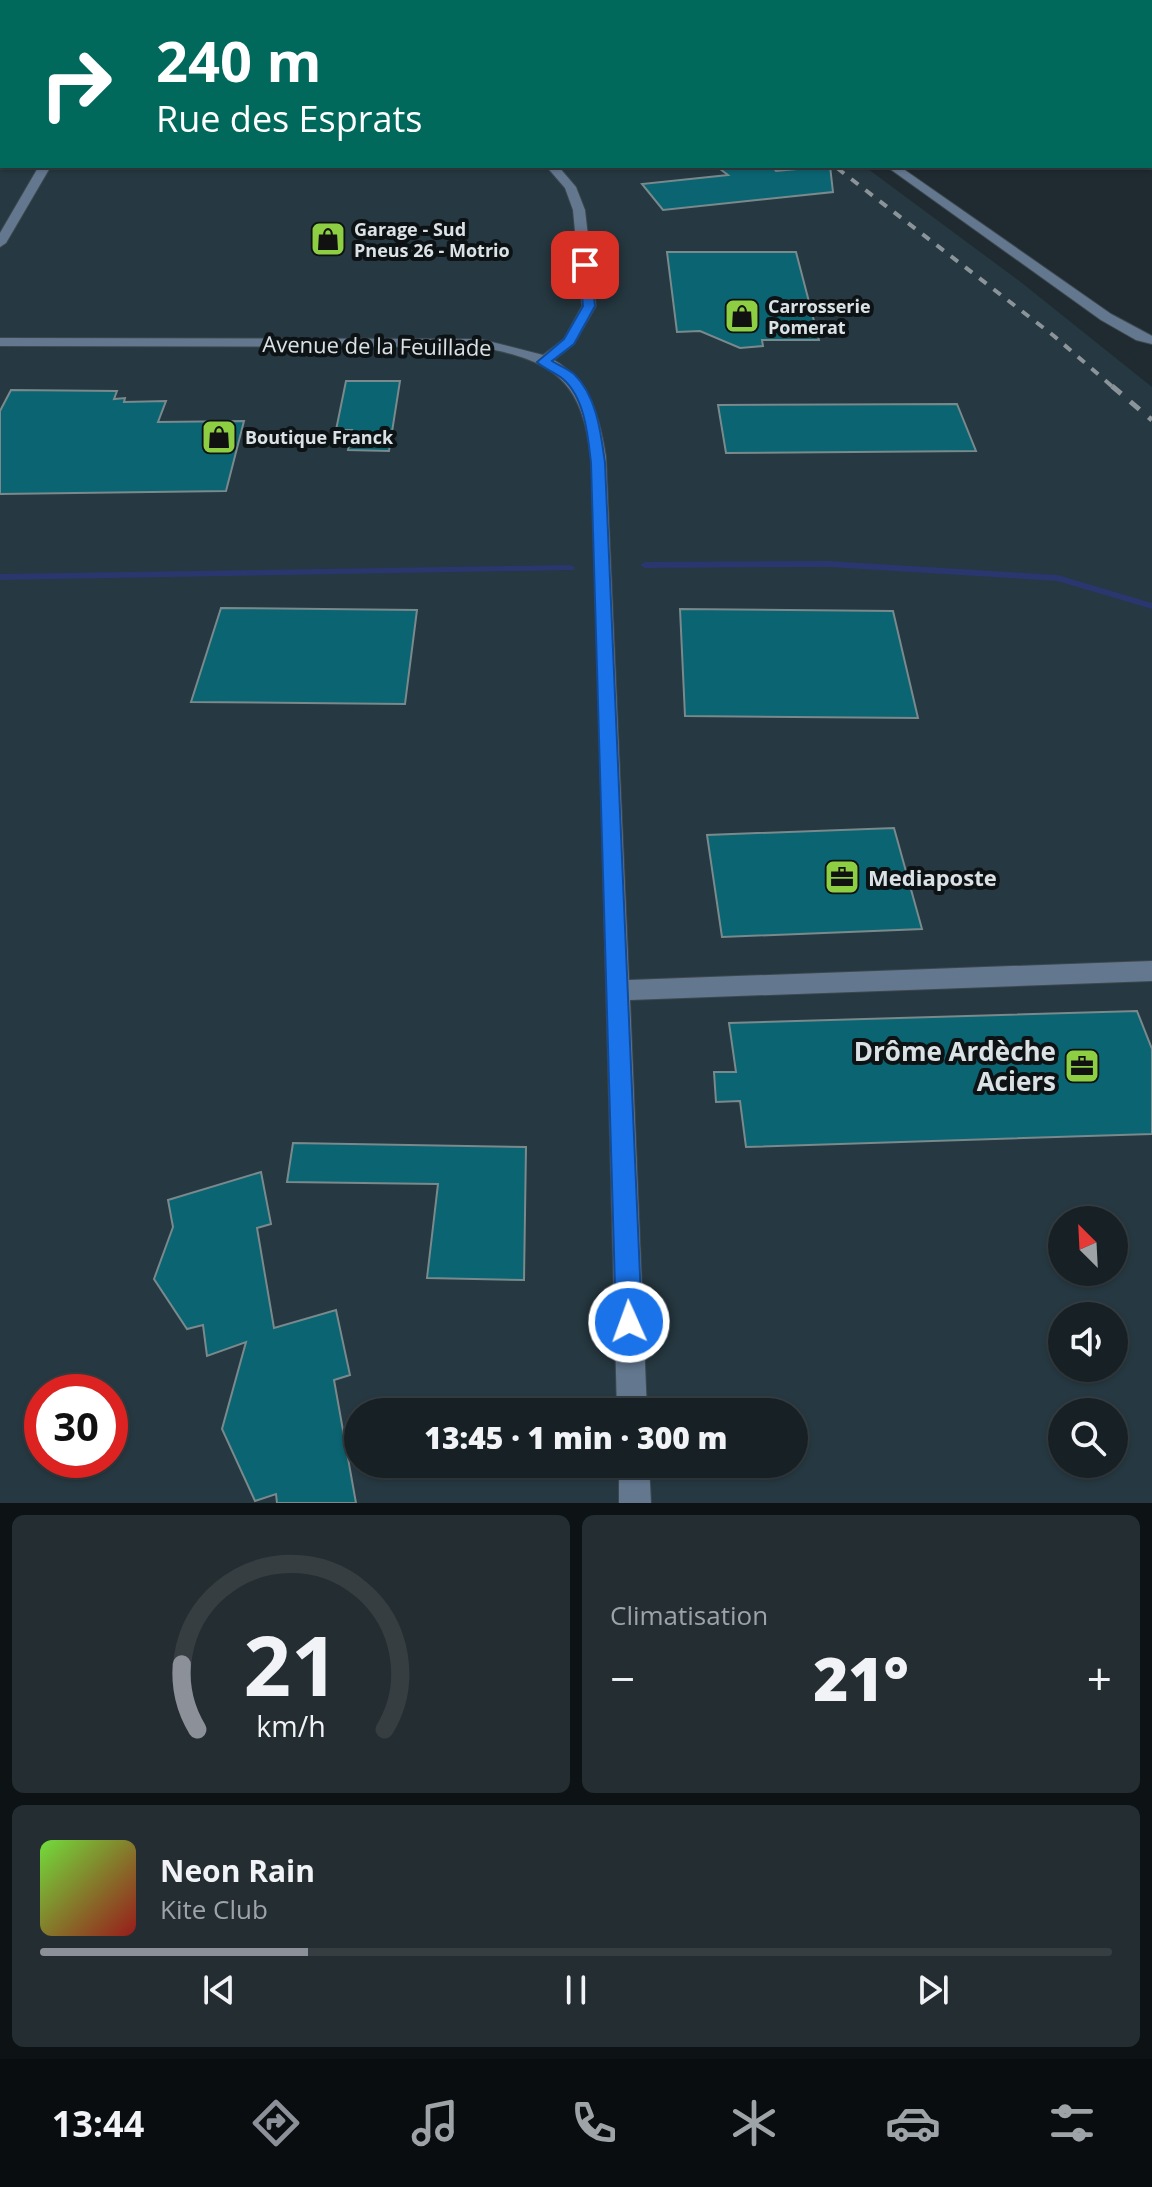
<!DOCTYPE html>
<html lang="fr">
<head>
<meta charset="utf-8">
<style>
	body { margin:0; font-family:"Open Sans",sans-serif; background:#242d32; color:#f1f3f6; height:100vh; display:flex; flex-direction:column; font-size:30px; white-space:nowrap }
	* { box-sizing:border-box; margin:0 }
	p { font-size:26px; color:#9ea3a7 }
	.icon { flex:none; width:44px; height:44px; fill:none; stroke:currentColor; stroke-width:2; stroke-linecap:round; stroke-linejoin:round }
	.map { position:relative; height:1503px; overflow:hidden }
	.details { display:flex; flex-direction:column; gap:12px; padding:12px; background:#0d1214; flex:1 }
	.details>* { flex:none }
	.banner { position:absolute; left:0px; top:0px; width:1152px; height:168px; box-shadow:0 2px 6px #0004,0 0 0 2px #363e42; background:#00695c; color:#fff; overflow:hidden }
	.needle { width:52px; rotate:336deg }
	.fabs { position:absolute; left:1048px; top:1206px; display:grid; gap:16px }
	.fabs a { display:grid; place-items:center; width:80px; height:80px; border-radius:50%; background:#172025; box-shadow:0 2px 6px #0004,0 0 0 2px #363e42; font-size:40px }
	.speed { position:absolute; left:24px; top:1374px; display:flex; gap:16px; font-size:40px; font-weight:700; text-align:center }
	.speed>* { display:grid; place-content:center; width:104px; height:104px; border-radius:50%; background:#172025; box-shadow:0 2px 6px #0004,0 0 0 2px #363e42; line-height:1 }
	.speed .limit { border:12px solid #d22; background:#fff; color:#111 }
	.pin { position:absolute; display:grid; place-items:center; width:68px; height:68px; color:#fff; margin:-34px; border-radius:16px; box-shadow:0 4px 12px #0006 }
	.me { position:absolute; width:88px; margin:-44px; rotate:358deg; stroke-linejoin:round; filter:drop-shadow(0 0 6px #0008) }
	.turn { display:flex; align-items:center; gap:28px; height:168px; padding:0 24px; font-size:36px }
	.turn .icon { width:104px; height:104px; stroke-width:2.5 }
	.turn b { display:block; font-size:56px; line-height:68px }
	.big { font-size:60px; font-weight:800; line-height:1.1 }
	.details .tile { flex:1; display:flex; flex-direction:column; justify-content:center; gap:12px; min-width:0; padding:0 28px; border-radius:12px; background:#242d32 }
	.details .dial { align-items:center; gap:0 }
	.dial svg { height:208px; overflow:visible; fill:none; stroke:#363e42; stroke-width:7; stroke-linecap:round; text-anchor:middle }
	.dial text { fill:#f1f3f6; stroke:none }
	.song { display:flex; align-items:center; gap:24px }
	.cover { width:96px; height:96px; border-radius:12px; background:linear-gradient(135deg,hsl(100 70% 55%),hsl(0 70% 35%)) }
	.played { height:8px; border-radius:4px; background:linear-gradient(90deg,#8c9099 25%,#363e42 25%) }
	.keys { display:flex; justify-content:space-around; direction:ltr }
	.heat { display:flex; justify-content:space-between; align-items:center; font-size:44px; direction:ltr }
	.details .tiles { flex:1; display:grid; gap:12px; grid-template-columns:1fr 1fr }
	.tile:last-child { grid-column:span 2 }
	.trip { position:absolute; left:344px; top:1398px; width:464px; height:80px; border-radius:40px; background:#172025; box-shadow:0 2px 6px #0004,0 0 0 2px #363e42; font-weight:800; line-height:80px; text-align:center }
	.menu { display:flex; height:128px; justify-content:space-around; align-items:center; background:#090d0f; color:#9ea3a7 }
	.menu .icon { width:56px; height:56px }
	.menu .selected { color:#8c9099 }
	.menu b { font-size:36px; color:#f1f3f6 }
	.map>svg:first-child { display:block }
	.built { fill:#263841; fill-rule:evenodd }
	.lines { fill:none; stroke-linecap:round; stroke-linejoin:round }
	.stream { fill:#2a366e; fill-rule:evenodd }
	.canal { fill:#2a366e; fill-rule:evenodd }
	.building { fill:#0b6471; stroke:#79898c; stroke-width:2 }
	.minor-casing { stroke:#3d484e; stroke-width:2 }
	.major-casing { stroke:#3d484e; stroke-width:2 }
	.minor { fill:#63788f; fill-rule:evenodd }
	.major { fill:#9cc7f7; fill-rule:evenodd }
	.rail-far2 { stroke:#8b9499; stroke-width:3; stroke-dasharray:7 7; stroke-linecap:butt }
	.rail-far1 { stroke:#8b9499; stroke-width:4; stroke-dasharray:9 9; stroke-linecap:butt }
	.rail { stroke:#8b9499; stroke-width:5; stroke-dasharray:12 12; stroke-linecap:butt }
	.route { fill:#1a73e8; stroke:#114b97; stroke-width:2 }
	.labels { text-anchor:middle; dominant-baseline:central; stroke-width:8; stroke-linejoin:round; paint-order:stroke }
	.far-poi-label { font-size:18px; font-weight:bold; fill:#dbe2e6; stroke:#0d1215; text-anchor:start }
	.street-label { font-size:22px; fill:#dbe2e6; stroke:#0d1215 }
	.poi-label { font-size:22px; font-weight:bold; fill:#dbe2e6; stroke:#0d1215; text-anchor:start }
	.near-poi-label { font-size:26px; font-weight:bold; fill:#dbe2e6; stroke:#0d1215; text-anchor:end }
</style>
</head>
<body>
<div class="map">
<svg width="1152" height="1503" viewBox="0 0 1152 1503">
	<rect width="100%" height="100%" fill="#1f2b31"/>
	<path class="built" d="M0,0H627L630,2H2V166H864L1022,283L1152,387V1503H0ZM1062,1220H1114V1272H1062ZM1062,1316H1114V1368H1062ZM42,1392H110V1460H42ZM358,1412H794V1464H358ZM1062,1412H1114V1464H1062Z"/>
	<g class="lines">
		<path class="stream" d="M828,561L1058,575L1152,603V609L1057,581L828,567L645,568L640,565L645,562Z
			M570,565L573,566L575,568L573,570L0,580V574Z"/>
		<path class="canal" d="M1014,0H1038L1039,2H1015Z
			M1150,30H1152V40H1150Z"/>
	</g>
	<path class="building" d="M716,166H772L776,171L830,166L833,192L663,210L642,184L728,175Z
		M667,252H796L819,340H762L763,346L740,348L700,331L677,332Z
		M346,381H400L389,451L348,450L352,430H336Z
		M11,390L117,391L114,399L125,398L124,402L166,401L158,422L244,421L226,491L0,494V411Z
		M957,404L976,451L726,453L718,405Z
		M221,608L417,610L405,704L191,702Z
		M680,609L893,611L918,718L685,716Z
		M894,828L922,929L722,937L707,835Z
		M1137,1011L1152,1049V1134L746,1147L740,1101L716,1102L714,1072H736L729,1023Z
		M293,1143L526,1147L524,1280L427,1278L438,1184L287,1182Z
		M261,1172L271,1224L257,1228L274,1328L336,1310L350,1375L334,1380L356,1503H277L276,1494L255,1501L222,1429L246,1342L207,1356L203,1325L187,1329L154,1279L173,1227L168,1200Z"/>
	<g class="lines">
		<defs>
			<path id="minor" d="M39,166H51L6,243L0,247V233Z
				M546,166H558L576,187L585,210L596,306L574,344L554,360C590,381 600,418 606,457L629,980L1152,961V981L630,1000L647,1412H617L593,480C586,392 569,363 480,347L0,346V338L480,339L543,355L564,339L582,306L573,210L565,188Z
				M886,166H899L1111,314L1152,336V344L1136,340L1101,320Z
				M619,1464H649L651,1503H619Z"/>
			<path id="major" d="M0,49H2V55H0Z"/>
		</defs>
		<use href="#minor" class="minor-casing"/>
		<use href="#major" class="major-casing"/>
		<use href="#minor" class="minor"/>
		<use href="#major" class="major"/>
		<path class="rail-far2" d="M609,0L612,2
			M835,166L840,170"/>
		<path class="rail-far1" d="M837,168L1054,336L1114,388"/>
		<path class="rail" d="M1112,386L1152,420"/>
	</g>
	<path class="route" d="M585,262L590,265L595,306L574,344L552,361C558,365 568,369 574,374C597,396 601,434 605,463L642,1322L638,1331L629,1335L620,1331L616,1322L591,463C588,436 585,398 563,379C555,372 544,369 537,362L564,339L583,306L579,265Z"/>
	<defs>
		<symbol id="shop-square" viewBox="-11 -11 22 22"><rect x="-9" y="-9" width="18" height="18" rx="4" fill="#8ece43" stroke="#0d1215"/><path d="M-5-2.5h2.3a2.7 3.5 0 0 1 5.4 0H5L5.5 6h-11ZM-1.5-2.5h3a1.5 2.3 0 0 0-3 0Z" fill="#111"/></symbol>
		<symbol id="office-square" viewBox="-11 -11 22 22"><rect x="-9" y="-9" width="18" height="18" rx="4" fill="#8ece43" stroke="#0d1215"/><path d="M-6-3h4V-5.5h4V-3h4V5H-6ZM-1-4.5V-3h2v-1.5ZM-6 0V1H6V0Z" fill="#111"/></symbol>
	</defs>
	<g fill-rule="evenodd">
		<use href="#shop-square" x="308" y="219" width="40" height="40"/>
		<use href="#shop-square" x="722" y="296" width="40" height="40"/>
		<use href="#shop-square" x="199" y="417" width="40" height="40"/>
		<use href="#office-square" x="822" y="857" width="40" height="40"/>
		<use href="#office-square" x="1062" y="1046" width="40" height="40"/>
	</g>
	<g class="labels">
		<g class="far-poi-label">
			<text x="354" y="229">Garage - Sud<tspan x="354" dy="21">Pneus 26 - Motrio</tspan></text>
			<text x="768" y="306">Carrosserie<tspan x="768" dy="21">Pomerat</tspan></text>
			<text x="245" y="437">Boutique Franck</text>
		</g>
		<g class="street-label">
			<text transform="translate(377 345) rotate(1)">Avenue de la Feuillade</text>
		</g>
		<g class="poi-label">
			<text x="868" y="877">Mediaposte</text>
		</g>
		<g class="near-poi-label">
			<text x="1056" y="1051">Drôme Ardèche<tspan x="1056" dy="30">Aciers</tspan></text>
		</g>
	</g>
</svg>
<div class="fabs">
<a><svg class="needle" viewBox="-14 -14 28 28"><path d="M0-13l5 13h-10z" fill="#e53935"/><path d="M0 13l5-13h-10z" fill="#9ea3a7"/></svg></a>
<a><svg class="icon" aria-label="sound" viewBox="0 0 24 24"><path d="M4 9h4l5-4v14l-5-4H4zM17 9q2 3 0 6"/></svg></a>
<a><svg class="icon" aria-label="search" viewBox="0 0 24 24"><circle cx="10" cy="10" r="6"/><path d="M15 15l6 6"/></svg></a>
</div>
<div class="speed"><div class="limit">30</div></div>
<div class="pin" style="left:585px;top:265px;background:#d93025"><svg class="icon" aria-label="arrive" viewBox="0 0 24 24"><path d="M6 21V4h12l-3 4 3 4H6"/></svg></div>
<svg class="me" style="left:629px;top:1322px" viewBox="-20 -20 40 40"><circle r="17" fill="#1a73e8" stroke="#fff" stroke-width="3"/><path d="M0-11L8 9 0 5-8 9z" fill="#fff"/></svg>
<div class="trip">13:45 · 1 min · 300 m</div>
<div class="banner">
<div class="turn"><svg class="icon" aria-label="right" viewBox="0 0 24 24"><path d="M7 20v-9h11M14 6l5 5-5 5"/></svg><div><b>240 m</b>Rue des Esprats</div></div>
</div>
</div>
<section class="details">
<div class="tiles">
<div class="tile dial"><svg viewBox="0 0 100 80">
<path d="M14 69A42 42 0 1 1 86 69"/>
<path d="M14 69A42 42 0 0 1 8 44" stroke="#8c9099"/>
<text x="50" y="56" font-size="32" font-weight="700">21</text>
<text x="50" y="72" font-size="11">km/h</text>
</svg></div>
<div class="tile"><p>Climatisation</p>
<div class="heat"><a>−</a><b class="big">21°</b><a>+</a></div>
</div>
<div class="tile">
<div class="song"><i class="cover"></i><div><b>Neon Rain</b><p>Kite Club</p></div></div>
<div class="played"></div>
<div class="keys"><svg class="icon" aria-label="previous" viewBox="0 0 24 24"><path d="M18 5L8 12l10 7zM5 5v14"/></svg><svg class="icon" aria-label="pause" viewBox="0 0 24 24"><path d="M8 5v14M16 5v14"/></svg><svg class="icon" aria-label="next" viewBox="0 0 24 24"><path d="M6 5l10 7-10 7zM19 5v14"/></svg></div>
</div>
</div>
</section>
<nav class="menu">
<b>13:44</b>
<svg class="icon selected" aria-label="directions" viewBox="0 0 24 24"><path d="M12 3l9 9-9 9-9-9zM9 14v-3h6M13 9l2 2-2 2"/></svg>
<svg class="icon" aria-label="music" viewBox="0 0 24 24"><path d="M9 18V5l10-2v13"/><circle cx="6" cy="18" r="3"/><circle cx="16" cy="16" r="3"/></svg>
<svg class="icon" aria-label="phone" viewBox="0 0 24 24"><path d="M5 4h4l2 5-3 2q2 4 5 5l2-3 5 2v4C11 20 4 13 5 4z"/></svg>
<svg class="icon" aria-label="climate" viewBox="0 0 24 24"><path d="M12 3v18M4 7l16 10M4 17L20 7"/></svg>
<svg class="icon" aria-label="car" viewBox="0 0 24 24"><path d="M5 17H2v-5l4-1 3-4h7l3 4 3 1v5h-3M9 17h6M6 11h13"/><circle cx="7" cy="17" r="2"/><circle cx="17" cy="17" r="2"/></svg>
<svg class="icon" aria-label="filters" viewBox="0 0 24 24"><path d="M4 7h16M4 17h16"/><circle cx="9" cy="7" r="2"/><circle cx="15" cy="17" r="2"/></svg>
</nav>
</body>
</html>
